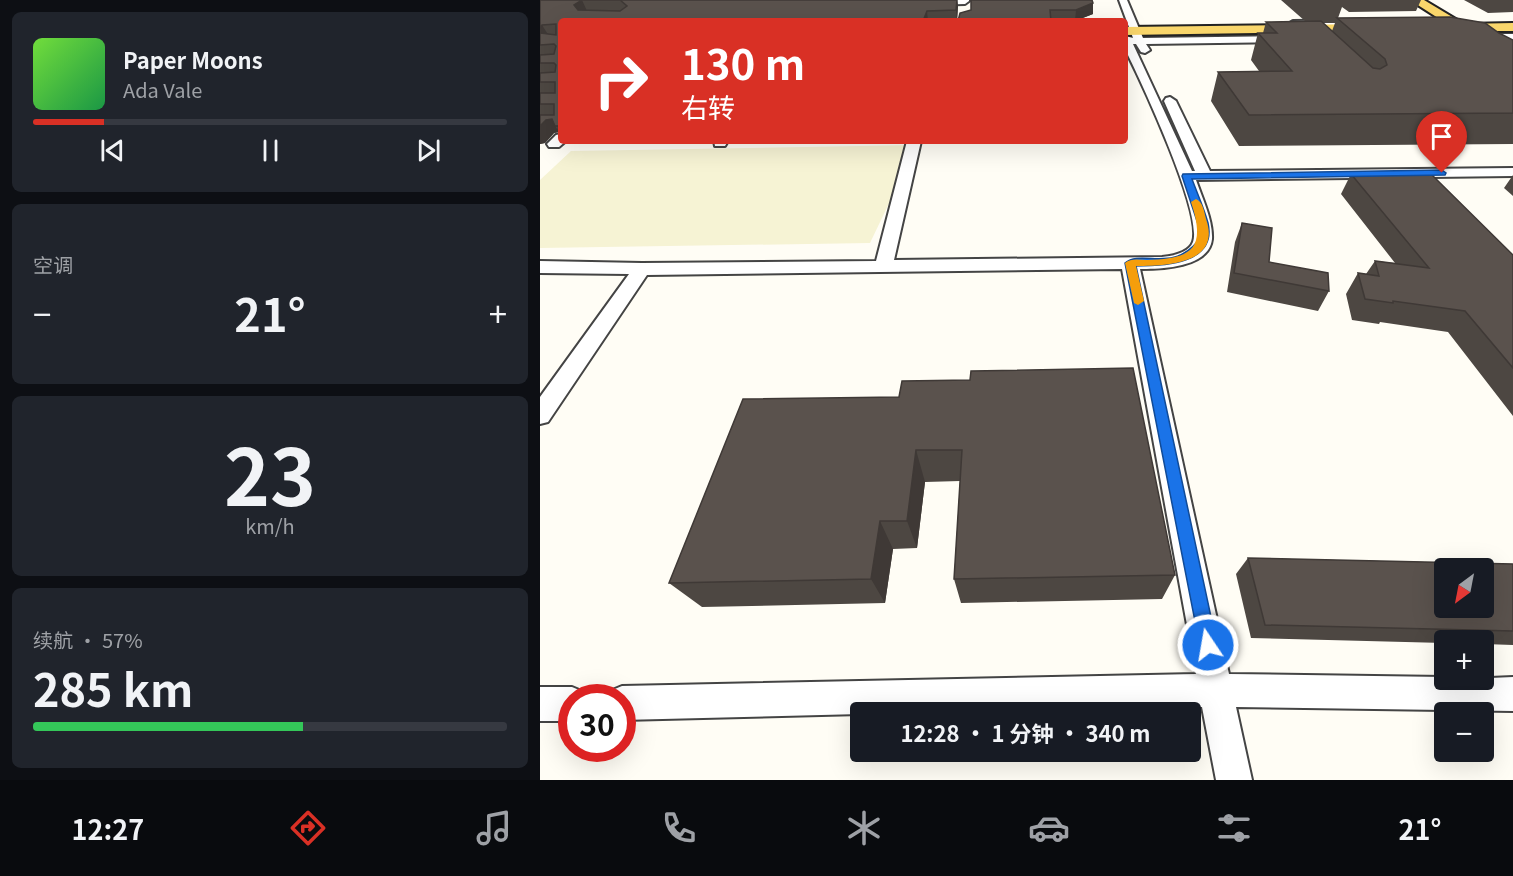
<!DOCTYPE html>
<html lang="zh">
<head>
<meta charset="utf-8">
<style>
	body { margin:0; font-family:Georgia,"Noto Sans SC",serif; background:#20242c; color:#f1f3f6; height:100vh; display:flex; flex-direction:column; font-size:22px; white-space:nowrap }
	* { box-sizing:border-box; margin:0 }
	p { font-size:20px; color:#9ea1a6 }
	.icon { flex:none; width:33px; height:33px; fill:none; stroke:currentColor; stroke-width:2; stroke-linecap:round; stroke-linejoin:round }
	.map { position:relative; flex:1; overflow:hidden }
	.side { display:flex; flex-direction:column; gap:12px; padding:12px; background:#0d0f14; width:540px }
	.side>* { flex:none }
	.hud { position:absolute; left:18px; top:18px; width:570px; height:126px; border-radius:6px; box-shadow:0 6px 24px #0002; background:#d93025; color:#fff; overflow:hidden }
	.needle { width:39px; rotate:212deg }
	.buttons { position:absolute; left:894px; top:558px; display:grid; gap:12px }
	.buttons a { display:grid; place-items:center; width:60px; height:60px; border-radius:6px; background:#171b24; box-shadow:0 6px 24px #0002; font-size:30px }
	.speed { position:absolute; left:18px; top:684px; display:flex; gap:12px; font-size:30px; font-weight:700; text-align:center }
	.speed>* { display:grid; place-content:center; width:78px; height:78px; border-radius:50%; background:#171b24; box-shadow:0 6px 24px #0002; line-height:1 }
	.speed .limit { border:9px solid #d22; background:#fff; color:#111 }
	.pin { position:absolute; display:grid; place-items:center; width:51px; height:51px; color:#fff; margin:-62px -26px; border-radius:50% 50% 50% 0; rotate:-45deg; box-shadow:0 0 6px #0007 }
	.pin .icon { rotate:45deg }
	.me { position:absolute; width:66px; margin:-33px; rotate:348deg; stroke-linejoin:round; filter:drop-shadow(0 0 4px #0008) }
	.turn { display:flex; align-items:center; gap:21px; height:126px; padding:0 24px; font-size:27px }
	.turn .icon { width:78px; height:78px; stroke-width:2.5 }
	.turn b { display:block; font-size:42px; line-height:51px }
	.big { font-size:45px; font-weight:700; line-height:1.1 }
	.side .widget { flex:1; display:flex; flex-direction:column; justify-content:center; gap:9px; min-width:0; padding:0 21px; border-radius:9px; background:#20242c }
	.side .dial { align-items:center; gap:0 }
	.dial b { font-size:78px; line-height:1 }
	.song { display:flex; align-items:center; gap:18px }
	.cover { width:72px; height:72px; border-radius:9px; background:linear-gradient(135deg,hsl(100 70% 55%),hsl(140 70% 35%)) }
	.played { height:6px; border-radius:3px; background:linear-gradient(90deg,#d93025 15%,#363941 15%) }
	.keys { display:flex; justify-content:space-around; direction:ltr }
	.heat { display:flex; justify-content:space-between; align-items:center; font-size:33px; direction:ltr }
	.charge { height:9px; border-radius:4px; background:linear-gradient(90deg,#34c759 57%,#363941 0) }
	.trip { position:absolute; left:310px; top:702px; width:351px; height:60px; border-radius:6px; background:#171b24; box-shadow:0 6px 24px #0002; font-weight:700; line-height:60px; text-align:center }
	.dock { display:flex; height:96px; justify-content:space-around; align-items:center; background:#090b0e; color:#9ea1a6 }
	.dock .icon { width:42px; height:42px }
	.dock .current { color:#d93025 }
	.dock b { font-size:27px; color:#f1f3f6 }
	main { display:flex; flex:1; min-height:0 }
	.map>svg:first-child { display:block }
	.farmland { fill:#f6f3d4 }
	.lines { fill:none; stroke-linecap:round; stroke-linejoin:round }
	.minor-casing { stroke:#444; stroke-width:4 }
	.major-casing { stroke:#222; stroke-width:4 }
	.minor { fill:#fff; fill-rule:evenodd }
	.major { fill:#f9d66b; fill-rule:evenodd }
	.wall { fill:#4d4742; fill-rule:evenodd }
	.shaded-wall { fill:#3f3936 }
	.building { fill:#5a524d; stroke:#3f3936; stroke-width:1.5; fill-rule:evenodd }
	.route { fill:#1a73e8; stroke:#114b97; stroke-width:1.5 }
	.slow { fill:#f59e0b }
</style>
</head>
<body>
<main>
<section class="side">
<div class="widget">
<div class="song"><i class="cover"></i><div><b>Paper Moons</b><p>Ada Vale</p></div></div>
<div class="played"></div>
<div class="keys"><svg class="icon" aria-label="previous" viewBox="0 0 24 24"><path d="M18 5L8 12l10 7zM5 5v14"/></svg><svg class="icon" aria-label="pause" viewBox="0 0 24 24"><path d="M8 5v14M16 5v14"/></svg><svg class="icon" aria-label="next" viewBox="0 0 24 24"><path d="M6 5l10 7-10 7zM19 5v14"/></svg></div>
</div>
<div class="widget"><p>空调</p>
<div class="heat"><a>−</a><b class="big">21°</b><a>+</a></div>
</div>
<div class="widget dial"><b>23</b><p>km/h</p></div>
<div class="widget"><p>续航 · 57%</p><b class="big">285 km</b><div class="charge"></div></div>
</section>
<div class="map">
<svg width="973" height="780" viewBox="0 0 973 780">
	<rect width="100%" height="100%" fill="#fffdf5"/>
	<path class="farmland" d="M377,145L330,243L0,248V180L31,151Z"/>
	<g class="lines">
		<defs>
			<path id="minor" d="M384,0H429V1L425,4L387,5L383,2Z
				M579,0H587L603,38L745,36L750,39L745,42L606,44L610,50L605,53L601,52L596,44H593L652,171H655L624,101L626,98L630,97L636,101L670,171L973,168V176L656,180C662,198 673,220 672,239C669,268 621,269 600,269L689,674L904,677V680L973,677V711L696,707L712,780H676L662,707L321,712V714L82,720V698H68L70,691L82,686L656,674L582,269L107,275L8,422L0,424V397L89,274L0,273V261L102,263L336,261L367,141H381L354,260L622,257C632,256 649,253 653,242C663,213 601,81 585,49V36L593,38Z
				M825,20L830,23L828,25L753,27L748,24L753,21Z
				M937,34H973V40L933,39L932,37Z
				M21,134V141H26L19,147H9L7,144L16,135Z
				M174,141H188L185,146H175Z
				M0,687H32L44,692L46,698H32V721H0Z"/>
			<path id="major" d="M870,0H884L924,24L973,23V31H936L973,53V63L919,32L908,31L906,28L909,25Z
				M830,24L836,28L834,31L585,35V27Z"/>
		</defs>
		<use href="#minor" class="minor-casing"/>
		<use href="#major" class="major-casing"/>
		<use href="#minor" class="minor"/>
		<use href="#major" class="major"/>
	</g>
	<path class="wall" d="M0,0H417L418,6L417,21H21V135L19,132L14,133L5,143L0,144Z
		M741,0H881L876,11L809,12L802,7L798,18L959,33L973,40V144L699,146L671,101L678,72L719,71L711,60L718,33H723L726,22L765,21ZM783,23H795L792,31Z
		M924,0H973V12L948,13Z
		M553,3V14L535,21H418L431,10Z
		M26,141H165L27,143Z
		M203,141H312L204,142Z
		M811,174L973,255V416L908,332L840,322L839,324L812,320L806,294L818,273L826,274L835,261L855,263L801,194Z
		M973,175V196L964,188Z
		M702,223L729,262L789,291L778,311L687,292L695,242Z
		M430,380L635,575L622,599L421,603L414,579L420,481L385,482L377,548L353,549L345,603L162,607L129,583L359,397Z
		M708,558L973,564V645L944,644V640H904V643L711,638L696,574Z"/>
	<path class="shaded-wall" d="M42,0L47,11L40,16L34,5Z
		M417,0L418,6L417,21L416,10Z
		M553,3V14L535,21L536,10Z
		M387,11L388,21H383Z
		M2,25L9,36L0,33V28Z
		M12,119L15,126L19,132L14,133L5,143L0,144V126L6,120Z
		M376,450L385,482L377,548L367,521Z
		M340,521L353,549L345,603L331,579Z"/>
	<path class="building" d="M0,0H417L416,10L387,11L383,21H21V130H18L19,126H15L12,119L6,120L0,126V115H14V104H0V93H15V82H0V73L15,72L16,65L14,63H0V55L14,54L16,46L14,44L0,45V33L16,35V24L2,25L0,28ZM42,0H80L87,6L80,11L38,10L34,5Z
		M431,0H552L553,3L536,10H510L511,21H418L420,13L431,10Z
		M910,17L945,23L959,33L973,40V113L709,115L678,72L752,71L718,33H737L726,22L781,21L833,68L840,69L847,65L845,59L797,18Z
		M889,172L973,255V368L925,311L853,301V303L825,299L818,273L839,276L835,261L889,268L811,174Z
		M702,223L732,228L729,262L788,273L789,291L694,273Z
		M593,368L635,575L414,579L422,450H376L367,521H340L331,579L129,583L203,399L359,397L362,381L430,380L431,371Z
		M708,558L973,564V631L725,625ZM904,568H944V608H904Z"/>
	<path class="route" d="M902,170L906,173L905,175L652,179C657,193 664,208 668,223C677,264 624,266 596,266L677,645L675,652L668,655L661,652L585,263C602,249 632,273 658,241V224L642,176L643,174Z"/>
	<path class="slow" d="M656,199C663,202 664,211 666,219C682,264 626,266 596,266L604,301L598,305L594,303L585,263C591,258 599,260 607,260C654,259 666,247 651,202Z"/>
</svg>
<div class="buttons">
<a><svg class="needle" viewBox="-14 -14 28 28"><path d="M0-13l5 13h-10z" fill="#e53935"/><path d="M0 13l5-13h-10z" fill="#9ea1a6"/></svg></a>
<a>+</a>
<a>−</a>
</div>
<div class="speed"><div class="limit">30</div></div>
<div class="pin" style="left:902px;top:173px;background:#d93025"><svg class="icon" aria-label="arrive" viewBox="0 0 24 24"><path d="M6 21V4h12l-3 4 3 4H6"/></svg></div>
<svg class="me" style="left:668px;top:645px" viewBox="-20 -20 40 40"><circle r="17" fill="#1a73e8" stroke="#fff" stroke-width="3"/><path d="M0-11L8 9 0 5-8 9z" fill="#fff"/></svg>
<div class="trip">12:28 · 1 分钟 · 340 m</div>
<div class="hud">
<div class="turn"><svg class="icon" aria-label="right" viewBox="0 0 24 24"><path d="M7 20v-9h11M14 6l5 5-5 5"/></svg><div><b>130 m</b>右转</div></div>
</div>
</div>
</main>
<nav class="dock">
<b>12:27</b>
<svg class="icon current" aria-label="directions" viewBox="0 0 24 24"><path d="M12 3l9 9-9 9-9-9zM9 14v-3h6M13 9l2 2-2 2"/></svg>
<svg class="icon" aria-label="music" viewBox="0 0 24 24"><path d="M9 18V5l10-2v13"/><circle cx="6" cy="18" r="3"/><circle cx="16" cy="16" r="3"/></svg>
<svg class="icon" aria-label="phone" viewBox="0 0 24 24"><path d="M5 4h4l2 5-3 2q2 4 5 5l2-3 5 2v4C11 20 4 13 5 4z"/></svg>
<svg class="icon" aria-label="climate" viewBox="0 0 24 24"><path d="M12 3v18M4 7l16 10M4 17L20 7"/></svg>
<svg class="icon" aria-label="car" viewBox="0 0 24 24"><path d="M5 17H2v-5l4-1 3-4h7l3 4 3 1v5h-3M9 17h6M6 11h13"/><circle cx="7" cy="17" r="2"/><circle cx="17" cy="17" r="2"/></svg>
<svg class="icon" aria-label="filters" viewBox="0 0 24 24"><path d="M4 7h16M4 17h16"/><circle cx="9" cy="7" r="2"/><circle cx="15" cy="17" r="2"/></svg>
<b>21°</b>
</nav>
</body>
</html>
